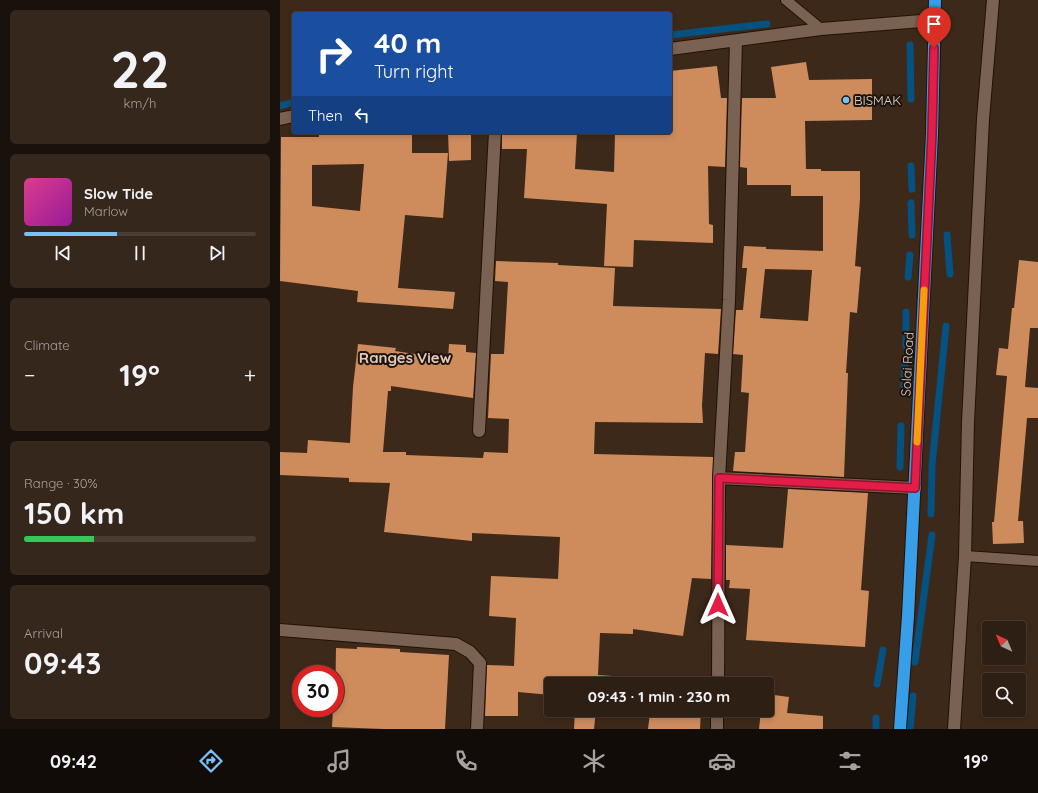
<!DOCTYPE html>
<html lang="en">
<head>
<meta charset="utf-8">
<style>
	body { margin:0; font-family:Quicksand,sans-serif; background:#36271d; color:#f1f3f6; height:100vh; display:flex; flex-direction:column; font-size:15px; white-space:nowrap }
	* { box-sizing:border-box; margin:0 }
	p { font-size:13px; color:#a7a2a0 }
	.icon { flex:none; width:22px; height:22px; fill:none; stroke:currentColor; stroke-width:2; stroke-linecap:round; stroke-linejoin:round }
	.map { position:relative; flex:1; overflow:hidden }
	.drawer { display:flex; flex-direction:column; gap:10px; padding:10px; background:#19110b; width:280px }
	.drawer>* { flex:none }
	.top-card { position:absolute; left:12px; top:12px; width:380px; height:122px; border-radius:4px; box-shadow:0 2px 6px #0003,0 0 0 1px #493d34; background:#1a4fa0; color:#fff; overflow:hidden }
	.needle { width:26px; rotate:316deg }
	.controls { position:absolute; left:702px; top:621px; display:grid; gap:8px }
	.controls a { display:grid; place-items:center; width:44px; height:44px; border-radius:4px; background:#2e1f14; box-shadow:0 2px 6px #0003,0 0 0 1px #493d34; font-size:20px }
	.speed { position:absolute; left:12px; top:665px; display:flex; gap:8px; font-size:20px; font-weight:700; text-align:center }
	.speed>* { display:grid; place-content:center; width:52px; height:52px; border-radius:50%; background:#2e1f14; box-shadow:0 2px 6px #0003,0 0 0 1px #493d34; line-height:1 }
	.speed .limit { border:6px solid #d22; background:#fff; color:#111 }
	.pin { position:absolute; display:grid; place-items:center; width:34px; height:34px; color:#fff; margin:-41px -17px; border-radius:50% 50% 50% 0; rotate:-45deg; box-shadow:0 0 4px #0007 }
	.pin .icon { rotate:45deg }
	.me { position:absolute; width:44px; margin:-22px; rotate:0deg; stroke-linejoin:round; filter:drop-shadow(0 0 3px #0008) }
	.turn { display:flex; align-items:center; gap:14px; height:84px; padding:0 16px; font-size:18px }
	.turn .icon { width:52px; height:52px; stroke-width:2.5 }
	.turn b { display:block; font-size:28px; line-height:34px }
	.then { display:flex; align-items:center; height:38px; padding:0 16px; background:#0003; gap:8px; font-size:15px }
	.big { font-size:30px; font-weight:700; line-height:1.1 }
	.drawer .widget { flex:1; display:flex; flex-direction:column; justify-content:center; gap:6px; min-width:0; padding:0 14px; border-radius:6px; background:#36271d }
	.drawer .dial { align-items:center; gap:0 }
	.dial b { font-size:52px; line-height:1 }
	.song { display:flex; align-items:center; gap:12px }
	.cover { width:48px; height:48px; border-radius:6px; background:linear-gradient(135deg,hsl(330 70% 55%),hsl(300 70% 35%)) }
	.played { height:4px; border-radius:2px; background:linear-gradient(90deg,#79bff8 40%,#493d34 40%) }
	.keys { display:flex; justify-content:space-around; direction:ltr }
	.heat { display:flex; justify-content:space-between; align-items:center; font-size:22px; direction:ltr }
	.charge { height:6px; border-radius:3px; background:linear-gradient(90deg,#34c759 30%,#493d34 0) }
	.trip { position:absolute; left:264px; top:677px; width:230px; height:40px; border-radius:4px; background:#2e1f14; box-shadow:0 2px 6px #0003,0 0 0 1px #493d34; font-weight:700; line-height:40px; text-align:center }
	.tabs { display:flex; height:64px; justify-content:space-around; align-items:center; background:#120c08; color:#a7a2a0 }
	.tabs .icon { width:28px; height:28px }
	.tabs .selected { color:#79bff8 }
	.tabs b { font-size:18px; color:#f1f3f6 }
	main { display:flex; flex:1; min-height:0 }
	.map>svg:first-child { display:block }
	.lines { fill:none; stroke-linecap:round; stroke-linejoin:round }
	.stream { stroke:#055180; stroke-width:7 }
	.building { fill:#ce8c5d; fill-rule:evenodd }
	.lane-casing { stroke:#241104; stroke-width:12 }
	.street-casing { stroke:#241104; stroke-width:14 }
	.highway-casing { stroke:#241104; stroke-width:14 }
	.lane { stroke:#7a6252; stroke-width:10 }
	.street { stroke:#7a6252; stroke-width:12 }
	.highway { stroke:#389ee8; stroke-width:12 }
	.route-casing { stroke:#92132f; stroke-width:10 }
	.route { stroke:#e11d48; stroke-width:7 }
	.slow { stroke:#f59e0b; stroke-width:7 }
	.poi-dot { fill:#79bff8; stroke:#1d140d; stroke-width:1.5 }
	.labels { text-anchor:middle; dominant-baseline:central; stroke-width:4; stroke-linejoin:round; paint-order:stroke }
	.poi-label { font-size:13px; fill:#e0d2c8; stroke:#1d140d; text-anchor:start }
	.street-label { font-size:13px; fill:#e0d2c8; stroke:#1d140d }
	.quarter-label { font-size:15px; font-weight:bold; fill:#e5cab7; stroke:#1d140d }
</style>
</head>
<body>
<main>
<section class="drawer">
<div class="widget dial"><b>22</b><p>km/h</p></div>
<div class="widget">
<div class="song"><i class="cover"></i><div><b>Slow Tide</b><p>Marlow</p></div></div>
<div class="played"></div>
<div class="keys"><svg class="icon" aria-label="previous" viewBox="0 0 24 24"><path d="M18 5L8 12l10 7zM5 5v14"/></svg><svg class="icon" aria-label="pause" viewBox="0 0 24 24"><path d="M8 5v14M16 5v14"/></svg><svg class="icon" aria-label="next" viewBox="0 0 24 24"><path d="M6 5l10 7-10 7zM19 5v14"/></svg></div>
</div>
<div class="widget"><p>Climate</p>
<div class="heat"><a>−</a><b class="big">19°</b><a>+</a></div>
</div>
<div class="widget"><p>Range · 30%</p><b class="big">150 km</b><div class="charge"></div></div>
<div class="widget"><p>Arrival</p><b class="big">09:43</b></div>
</section>
<div class="map">
<svg width="758" height="729" viewBox="0 0 758 729">
	<rect width="100%" height="100%" fill="#3d291a"/>
	<g class="lines">
		<path class="stream" d="M390,35L487,24
			M630,45L631,99
			M0,106L14,102
			M631,166L632,189
			M631,203L632,235
			M667,235L670,274
			M628,277L630,255
			M626,346V312
			M624,387L625,363
			M620,467L621,426
			M651,514L652,465L666,326
			M635,662L652,535
			M597,684L603,650
			M596,729V718
			M630,729L633,696"/>
	</g>
	<path class="building" d="M526,62L529,80L592,79V120L525,121L526,169H541V171H580V199L575,266L581,267L577,313L570,312L566,373H568L564,477L453,471L455,452H465L469,393L461,392L463,355L453,354L456,310H463L467,268H462L464,246L486,247V249L543,251V196H511V185H467V168L460,167L462,98H496L491,67ZM485,269L532,270L528,321L480,318Z
		M437,66L441,98H447L445,167L428,166L429,224L433,225V243L354,240L353,267L324,266L327,204L244,198L247,149H222V132H297L295,169L334,172L335,134L390,135V71Z
		M39,132H132V153H168L163,218L125,215L118,288L175,292L173,309L77,302L78,291L0,281L1,137H39ZM84,164L80,211L32,206V165Z
		M168,132H191V160L169,161Z
		M739,260L758,262V328H750L745,387L758,388V418H747L738,521H743L744,543L713,544L712,522H714L727,376L716,375L719,348L728,349L732,308H734Z
		M216,261L278,263V265L335,268L333,306L441,309L438,354L425,353L422,406L423,423L315,422L314,454L433,457L431,579L412,578L403,636L353,629V634L320,633L318,675L404,681V680L422,681V684H271V695L238,692V716H205L207,665L234,666L236,618L209,616L211,576L278,579L280,537L192,533V541L104,532L110,483L69,482V478L0,475V452L27,453L28,440L70,443L73,387L78,344L116,348L115,351L168,359L169,344L186,345V352L196,353L193,398L111,386V391H108L103,452H126V455L203,458L204,452L228,453L229,419L208,418L211,354H224L228,282L215,281Z
		M508,489L588,493L581,590L589,591L585,647L466,640L470,589L449,588L450,580H446V545L503,548Z
		M77,647L120,649V652L169,655L165,729H103L52,727L53,708H55L56,648L77,649Z
		M487,694L509,697L507,713L543,716V729H479L481,710H487Z
		M295,710H316L314,729H294Z
		M318,710H421L420,729H368L370,713Z"/>
	<g class="lines">
		<defs>
			<path id="lane" d="M506,0L541,29
				M685,556L758,561"/>
			<path id="street" d="M390,49L541,29L654,20
				M0,119L14,116
				M199,431L215,132
				M439,478L635,488
				M0,630L176,644L190,652L200,663L197,729
				M438,684L439,478L449,300L456,41
				M437,729V710
				M674,729L685,556L688,422L703,119L713,0"/>
			<path id="highway" d="M620,729L628,616L652,134L655,0"/>
		</defs>
		<use href="#lane" class="lane-casing"/>
		<use href="#street" class="street-casing"/>
		<use href="#highway" class="highway-casing"/>
		<use href="#lane" class="lane"/>
		<use href="#street" class="street"/>
		<use href="#highway" class="highway"/>
	</g>
	<g class="lines">
		<defs>
			<path id="route" d="M438,605L439,478L635,488L652,134L654,48"/>
		</defs>
		<use href="#route" class="route-casing"/>
		<use href="#route" class="route"/>
		<path class="slow" d="M637,442L644,290"/>
	</g>
	<circle class="poi-dot" cx="566" cy="100" r="4"/>
	<g class="labels">
		<g class="poi-label">
			<text x="574" y="100">BISMAK</text>
		</g>
		<g class="street-label">
			<text transform="translate(627 364) rotate(-87)">Solai Road</text>
		</g>
		<g class="quarter-label">
			<text x="125" y="357">Ranges View</text>
		</g>
	</g>
</svg>
<div class="controls">
<a><svg class="needle" viewBox="-14 -14 28 28"><path d="M0-13l5 13h-10z" fill="#e53935"/><path d="M0 13l5-13h-10z" fill="#a7a2a0"/></svg></a>
<a><svg class="icon" aria-label="search" viewBox="0 0 24 24"><circle cx="10" cy="10" r="6"/><path d="M15 15l6 6"/></svg></a>
</div>
<div class="speed"><div class="limit">30</div></div>
<div class="pin" style="left:654px;top:48px;background:#d93025"><svg class="icon" aria-label="arrive" viewBox="0 0 24 24"><path d="M6 21V4h12l-3 4 3 4H6"/></svg></div>
<svg class="me" style="left:438px;top:605px" viewBox="-20 -20 40 40"><path d="M0-17L14 15 0 8-14 15z" fill="#e11d48" stroke="#fff" stroke-width="4"/></svg>
<div class="trip">09:43 · 1 min · 230 m</div>
<div class="top-card">
<div class="turn"><svg class="icon" aria-label="right" viewBox="0 0 24 24"><path d="M7 20v-9h11M14 6l5 5-5 5"/></svg><div><b>40 m</b>Turn right</div></div>
<div class="then">Then<svg class="icon" aria-label="left" viewBox="0 0 24 24"><path d="M17 20v-9H6M10 6l-5 5 5 5"/></svg></div>
</div>
</div>
</main>
<nav class="tabs">
<b>09:42</b>
<svg class="icon selected" aria-label="directions" viewBox="0 0 24 24"><path d="M12 3l9 9-9 9-9-9zM9 14v-3h6M13 9l2 2-2 2"/></svg>
<svg class="icon" aria-label="music" viewBox="0 0 24 24"><path d="M9 18V5l10-2v13"/><circle cx="6" cy="18" r="3"/><circle cx="16" cy="16" r="3"/></svg>
<svg class="icon" aria-label="phone" viewBox="0 0 24 24"><path d="M5 4h4l2 5-3 2q2 4 5 5l2-3 5 2v4C11 20 4 13 5 4z"/></svg>
<svg class="icon" aria-label="climate" viewBox="0 0 24 24"><path d="M12 3v18M4 7l16 10M4 17L20 7"/></svg>
<svg class="icon" aria-label="car" viewBox="0 0 24 24"><path d="M5 17H2v-5l4-1 3-4h7l3 4 3 1v5h-3M9 17h6M6 11h13"/><circle cx="7" cy="17" r="2"/><circle cx="17" cy="17" r="2"/></svg>
<svg class="icon" aria-label="filters" viewBox="0 0 24 24"><path d="M4 7h16M4 17h16"/><circle cx="9" cy="7" r="2"/><circle cx="15" cy="17" r="2"/></svg>
<b>19°</b>
</nav>
</body>
</html>
